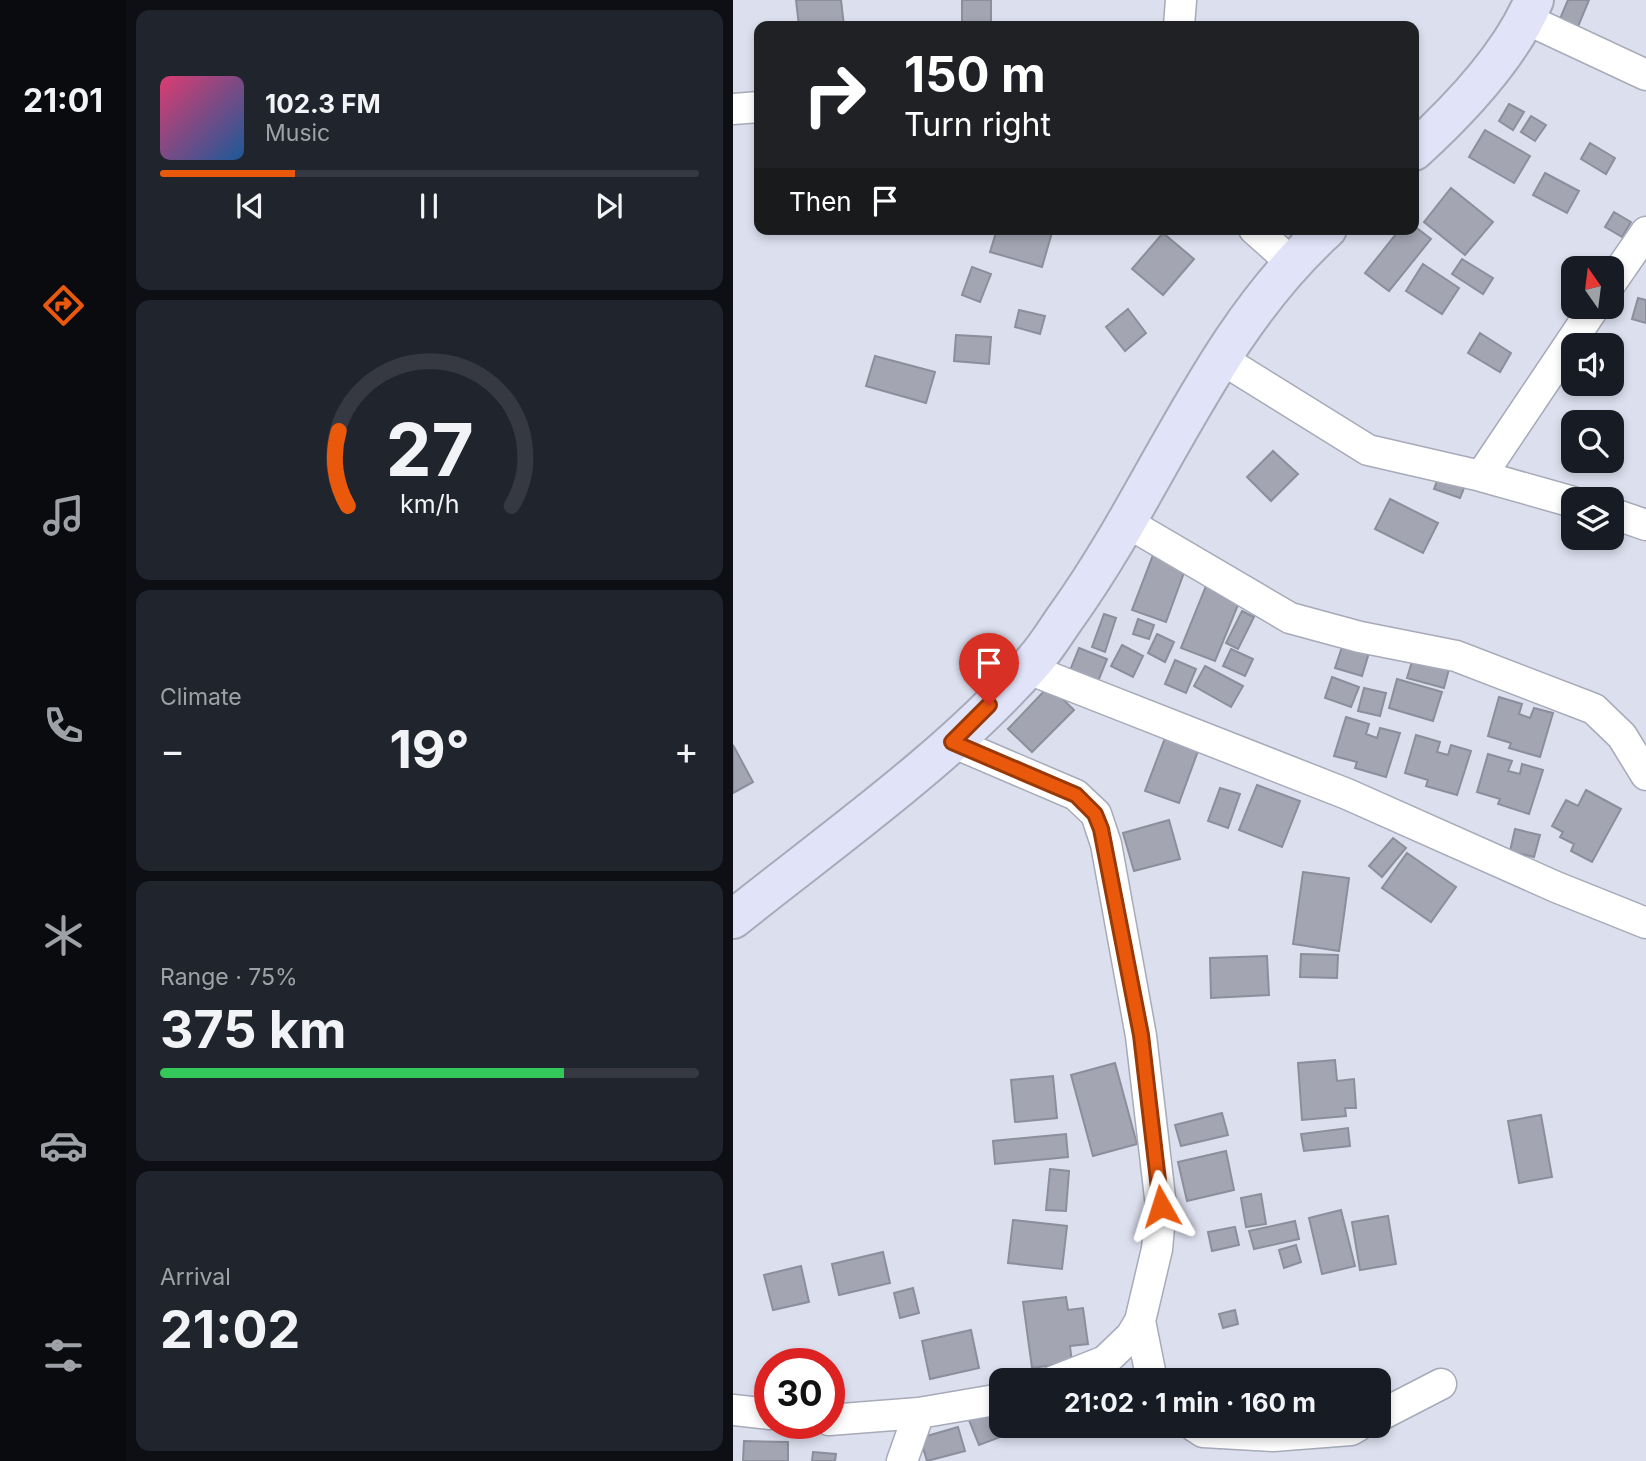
<!DOCTYPE html>
<html lang="en">
<head>
<meta charset="utf-8">
<style>
	body { margin:0; font-family:Inter,sans-serif; background:#20242c; color:#f1f3f6; height:100vh; display:flex; flex-direction:column; font-size:26px; white-space:nowrap }
	* { box-sizing:border-box; margin:0 }
	p { font-size:23px; color:#9ea1a6 }
	.icon { flex:none; width:38px; height:38px; fill:none; stroke:currentColor; stroke-width:2; stroke-linecap:round; stroke-linejoin:round }
	.map { position:relative; flex:1; overflow:hidden }
	.details { display:flex; flex-direction:column; gap:10px; padding:10px; background:#0d0f14; width:607px }
	.details>* { flex:none }
	.guide { position:absolute; left:21px; top:21px; width:665px; height:214px; border-radius:14px; box-shadow:0 4px 10px #0003; background:#202124; color:#fff; overflow:hidden }
	.needle { width:46px; rotate:346deg }
	.fabs { position:absolute; left:828px; top:256px; display:grid; gap:14px }
	.fabs a { display:grid; place-items:center; width:63px; height:63px; border-radius:14px; background:#171b24; box-shadow:0 4px 10px #0003; font-size:35px }
	.speed { position:absolute; left:21px; top:1348px; display:flex; gap:14px; font-size:35px; font-weight:700; text-align:center }
	.speed>* { display:grid; place-content:center; width:91px; height:91px; border-radius:50%; background:#171b24; box-shadow:0 4px 10px #0003; line-height:1 }
	.speed .limit { border:10px solid #d22; background:#fff; color:#111 }
	.pin { position:absolute; display:grid; place-items:center; width:60px; height:60px; color:#fff; margin:-72px -30px; border-radius:50% 50% 50% 0; rotate:-45deg; box-shadow:0 0 7px #0007 }
	.pin .icon { rotate:45deg }
	.me { position:absolute; width:77px; margin:-38px; rotate:354deg; stroke-linejoin:round; filter:drop-shadow(0 0 5px #0008) }
	.turn { display:flex; align-items:center; gap:24px; height:147px; padding:0 35px; font-size:32px }
	.turn .icon { width:91px; height:91px; stroke-width:2.5 }
	.turn b { display:block; font-size:49px; line-height:60px }
	.then { display:flex; align-items:center; height:66px; padding:0 35px; background:#0003; gap:14px; font-size:26px }
	.big { font-size:52px; font-weight:700; line-height:1.1 }
	.details .tile { flex:1; display:flex; flex-direction:column; justify-content:center; gap:10px; min-width:0; padding:0 24px; border-radius:14px; background:#20242c }
	.details .dial { align-items:center; gap:0 }
	.dial svg { height:182px; overflow:visible; fill:none; stroke:#363941; stroke-width:7; stroke-linecap:round; text-anchor:middle }
	.dial text { fill:#f1f3f6; stroke:none }
	.song { display:flex; align-items:center; gap:21px }
	.cover { width:84px; height:84px; border-radius:10px; background:linear-gradient(135deg,hsl(340 70% 55%),hsl(210 70% 35%)) }
	.played { height:7px; border-radius:4px; background:linear-gradient(90deg,#ea580c 25%,#363941 25%) }
	.keys { display:flex; justify-content:space-around; direction:ltr }
	.heat { display:flex; justify-content:space-between; align-items:center; font-size:38px; direction:ltr }
	.charge { height:10px; border-radius:5px; background:linear-gradient(90deg,#34c759 75%,#363941 0) }
	.trip { position:absolute; left:256px; top:1368px; width:402px; height:70px; border-radius:14px; background:#171b24; box-shadow:0 4px 10px #0003; font-weight:700; line-height:70px; text-align:center }
	main { display:flex; flex:1; min-height:0 }
	.tab-bar { display:flex; flex-direction:column; width:126px; justify-content:space-around; align-items:center; background:#090b0e; color:#9ea1a6 }
	.tab-bar .icon { width:49px; height:49px }
	.tab-bar .active { color:#ea580c }
	.tab-bar b { font-size:32px; color:#f1f3f6 }
	.map>svg:first-child { display:block }
	.building { fill:#a3a5b3; stroke:#8c8e9c; stroke-width:2 }
	.lines { fill:none; stroke-linecap:round; stroke-linejoin:round }
	.street-casing { stroke:#a7aab8; stroke-width:33 }
	.secondary-casing { stroke:#a7aab8; stroke-width:42 }
	.street { stroke:#fff; stroke-width:30 }
	.secondary { stroke:#e1e3f8; stroke-width:38 }
	.route-casing { stroke:#983908; stroke-width:18 }
	.route { stroke:#ea580c; stroke-width:12 }
</style>
</head>
<body>
<main>
<nav class="tab-bar">
<b>21:01</b>
<svg class="icon active" aria-label="directions" viewBox="0 0 24 24"><path d="M12 3l9 9-9 9-9-9zM9 14v-3h6M13 9l2 2-2 2"/></svg>
<svg class="icon" aria-label="music" viewBox="0 0 24 24"><path d="M9 18V5l10-2v13"/><circle cx="6" cy="18" r="3"/><circle cx="16" cy="16" r="3"/></svg>
<svg class="icon" aria-label="phone" viewBox="0 0 24 24"><path d="M5 4h4l2 5-3 2q2 4 5 5l2-3 5 2v4C11 20 4 13 5 4z"/></svg>
<svg class="icon" aria-label="climate" viewBox="0 0 24 24"><path d="M12 3v18M4 7l16 10M4 17L20 7"/></svg>
<svg class="icon" aria-label="car" viewBox="0 0 24 24"><path d="M5 17H2v-5l4-1 3-4h7l3 4 3 1v5h-3M9 17h6M6 11h13"/><circle cx="7" cy="17" r="2"/><circle cx="17" cy="17" r="2"/></svg>
<svg class="icon" aria-label="filters" viewBox="0 0 24 24"><path d="M4 7h16M4 17h16"/><circle cx="9" cy="7" r="2"/><circle cx="15" cy="17" r="2"/></svg>
</nav>
<section class="details">
<div class="tile">
<div class="song"><i class="cover"></i><div><b>102.3 FM</b><p>Music</p></div></div>
<div class="played"></div>
<div class="keys"><svg class="icon" aria-label="previous" viewBox="0 0 24 24"><path d="M18 5L8 12l10 7zM5 5v14"/></svg><svg class="icon" aria-label="pause" viewBox="0 0 24 24"><path d="M8 5v14M16 5v14"/></svg><svg class="icon" aria-label="next" viewBox="0 0 24 24"><path d="M6 5l10 7-10 7zM19 5v14"/></svg></div>
</div>
<div class="tile dial"><svg viewBox="0 0 100 80">
<path d="M14 69A42 42 0 1 1 86 69"/>
<path d="M14 69A42 42 0 0 1 10 36" stroke="#ea580c"/>
<text x="50" y="56" font-size="32" font-weight="700">27</text>
<text x="50" y="72" font-size="11">km/h</text>
</svg></div>
<div class="tile"><p>Climate</p>
<div class="heat"><a>−</a><b class="big">19°</b><a>+</a></div>
</div>
<div class="tile"><p>Range · 75%</p><b class="big">375 km</b><div class="charge"></div></div>
<div class="tile"><p>Arrival</p><b class="big">21:02</b></div>
</section>
<div class="map">
<svg width="913" height="1461" viewBox="0 0 913 1461">
	<rect width="100%" height="100%" fill="#dcdfee"/>
	<path class="building" d="M63,0H108L111,26H66Z
		M229,0H258V26H229Z
		M835,0H856L844,29L826,21Z
		M776,104L791,112L780,130L766,121Z
		M798,116L813,125L802,141L788,132Z
		M752,130L797,156L781,183L736,157Z
		M857,143L882,158L873,174L848,159Z
		M812,173L846,191L834,213L800,195Z
		M718,188L760,222L732,255L691,222Z
		M881,212L898,222L889,237L872,227Z
		M681,226L698,239L656,291L632,273L667,229H681Z
		M264,229H320L309,267L257,252Z
		M430,233L461,259L430,295L399,269Z
		M729,259L760,278L750,294L719,274Z
		M690,264L726,288L709,314L673,291Z
		M239,267L258,274L247,302L229,295Z
		M905,298L913,300V323L899,319Z
		M395,309L413,333L392,351L373,327Z
		M286,310L312,316L307,334L282,327Z
		M747,333L778,353L767,372L735,353Z
		M223,335L258,337L256,364L221,361Z
		M142,356L202,372L193,403L133,386Z
		M540,451L565,474L538,501L514,477Z
		M707,473L733,483L727,498L701,489Z
		M657,499L705,523L690,553L642,529Z
		M420,555L453,567L433,622L399,610Z
		M473,586L507,600L482,661L448,648Z
		M509,611L521,617L505,649L493,643Z
		M371,614L383,618L372,652L359,647Z
		M405,619L421,625L416,639L400,634Z
		M424,634L441,642L432,662L415,653Z
		M612,638L638,646L629,676L602,668Z
		M389,645L410,656L400,677L378,666Z
		M346,648L374,659L364,684L336,673Z
		M498,649L520,659L512,676L490,666Z
		M681,655L717,665L711,688L674,678Z
		M442,660L463,669L453,693L432,684Z
		M472,666L510,686L498,707L461,686Z
		M599,677L626,687L618,707L592,698Z
		M664,679L709,692L700,721L656,708Z
		M316,686L341,710L299,752L275,729Z
		M631,688L653,693L647,716L625,711Z
		M766,697L789,704L786,714L797,718L801,708L820,713L807,757L776,748L778,743L755,736Z
		M613,717L636,724L633,734L644,738L647,728L667,733L653,777L622,768L624,762L601,756Z
		M683,735L707,742L704,752L715,755L718,745L738,751L724,795L693,786L695,780L672,773Z
		M432,738L465,751L446,803L412,791Z
		M0,745L20,782L0,793Z
		M755,754L779,761L775,771L787,774L789,764L810,770L796,814L765,804L767,799L744,792Z
		M524,785L567,801L549,847L506,830Z
		M487,788L507,794L495,828L475,821Z
		M853,790L888,809L859,862L838,851L841,844L827,837L830,832L819,826L833,800L845,806Z
		M436,820L447,859L401,871L390,833Z
		M782,829L807,835L801,857L777,851Z
		M660,838L673,848L649,877L636,866Z
		M674,853L723,887L698,922L649,888Z
		M570,872L616,878L606,951L560,944Z
		M568,954L605,955L604,978L567,977Z
		M534,956L536,995L478,998L477,958Z
		M602,1060L604,1081L621,1079L623,1108H612L613,1116L569,1120L565,1063Z
		M382,1063L404,1144L360,1156L338,1075Z
		M320,1076L324,1118L282,1122L278,1080Z
		M489,1113L495,1135L448,1146L442,1125Z
		M808,1115L819,1177L786,1183L775,1121Z
		M615,1128L617,1146L571,1151L568,1134Z
		M333,1134L335,1157L262,1164L260,1141Z
		M493,1151L501,1190L454,1201L445,1162Z
		M317,1169L336,1171L333,1211L313,1210Z
		M528,1194L533,1224L513,1227L508,1198Z
		M608,1210L622,1266L589,1274L576,1218Z
		M655,1216L663,1264L627,1270L619,1222Z
		M280,1220L334,1226L329,1269L275,1263Z
		M562,1221L566,1239L521,1249L516,1231Z
		M502,1227L506,1245L479,1251L475,1232Z
		M563,1245L568,1262L551,1268L546,1250Z
		M150,1252L157,1283L106,1295L99,1264Z
		M68,1266L76,1302L40,1310L31,1275Z
		M180,1288L186,1313L167,1318L161,1293Z
		M333,1297L335,1310L350,1308L355,1344L337,1346L339,1363L299,1368L290,1302Z
		M502,1310L505,1324L490,1328L486,1314Z
		M238,1330L246,1368L197,1379L189,1341Z
		M260,1411L270,1436L246,1445L236,1420Z
		M225,1427L232,1451L194,1461L187,1438Z
		M11,1441L55,1442V1461H10Z
		M80,1452L103,1454L102,1461H79Z"/>
	<g class="lines">
		<defs>
			<path id="street" d="M793,19L913,75
				M446,26L448,0
				M0,109L26,107
				M521,229L558,262
				M878,283L913,232
				M487,358L635,450L748,476L840,502
				M748,476L862,306
				M878,513L913,525
				M395,523L557,618L627,637L723,656L861,709L889,736L913,775
				M293,668L614,794L823,887L913,923
				M219,742L343,795L363,814L373,844L408,1036L428,1206L424,1249L407,1321L398,1336L372,1361L321,1381
				M407,1321L419,1381
				M0,1410L37,1414
				M646,1416L708,1384
				M96,1420L186,1413L268,1399
				M461,1426L470,1432L540,1436L618,1430L625,1426
				M169,1461L186,1413"/>
			<path id="secondary" d="M681,151C726,110 777,57 801,0
				M0,919C100,839 217,757 301,661C314,647 324,629 335,614C425,488 478,334 594,229"/>
		</defs>
		<use href="#street" class="street-casing"/>
		<use href="#secondary" class="secondary-casing"/>
		<use href="#street" class="street"/>
		<use href="#secondary" class="secondary"/>
	</g>
	<g class="lines">
		<defs>
			<path id="route" d="M256,705L219,742L343,795L362,814L368,829L408,1035L428,1206"/>
		</defs>
		<use href="#route" class="route-casing"/>
		<use href="#route" class="route"/>
	</g>
</svg>
<div class="fabs">
<a><svg class="needle" viewBox="-14 -14 28 28"><path d="M0-13l5 13h-10z" fill="#e53935"/><path d="M0 13l5-13h-10z" fill="#9ea1a6"/></svg></a>
<a><svg class="icon" aria-label="sound" viewBox="0 0 24 24"><path d="M4 9h4l5-4v14l-5-4H4zM17 9q2 3 0 6"/></svg></a>
<a><svg class="icon" aria-label="search" viewBox="0 0 24 24"><circle cx="10" cy="10" r="6"/><path d="M15 15l6 6"/></svg></a>
<a><svg class="icon" aria-label="layers" viewBox="0 0 24 24"><path d="M12 4l9 5-9 5-9-5zM3 14l9 5 9-5"/></svg></a>
</div>
<div class="speed"><div class="limit">30</div></div>
<div class="pin" style="left:256px;top:705px;background:#d93025"><svg class="icon" aria-label="arrive" viewBox="0 0 24 24"><path d="M6 21V4h12l-3 4 3 4H6"/></svg></div>
<svg class="me" style="left:428px;top:1206px" viewBox="-20 -20 40 40"><path d="M0-17L14 15 0 8-14 15z" fill="#ea580c" stroke="#fff" stroke-width="4"/></svg>
<div class="trip">21:02 · 1 min · 160 m</div>
<div class="guide">
<div class="turn"><svg class="icon" aria-label="right" viewBox="0 0 24 24"><path d="M7 20v-9h11M14 6l5 5-5 5"/></svg><div><b>150 m</b>Turn right</div></div>
<div class="then">Then<svg class="icon" aria-label="arrive" viewBox="0 0 24 24"><path d="M6 21V4h12l-3 4 3 4H6"/></svg></div>
</div>
</div>
</main>
</body>
</html>
